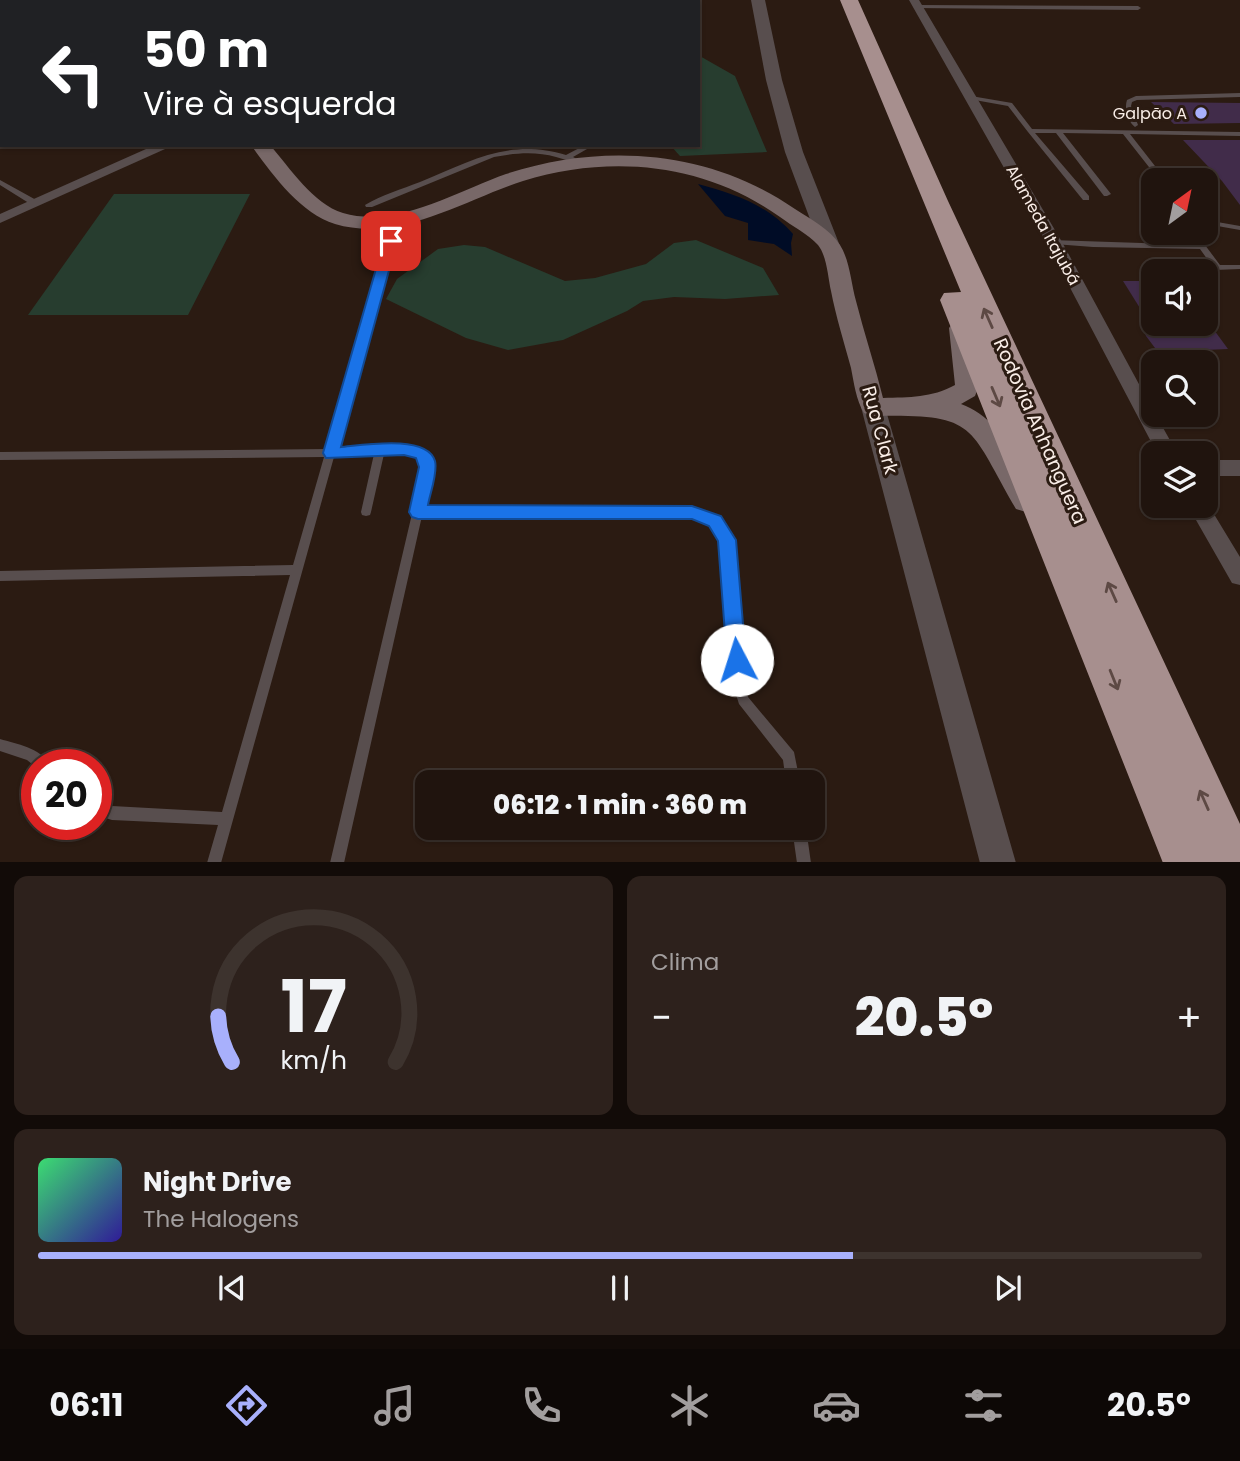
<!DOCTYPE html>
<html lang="pt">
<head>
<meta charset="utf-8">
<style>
	body { margin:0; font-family:Poppins,sans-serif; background:#2d211c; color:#f1f3f6; height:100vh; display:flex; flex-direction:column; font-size:26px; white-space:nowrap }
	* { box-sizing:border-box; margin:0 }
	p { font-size:23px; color:#a29e9e }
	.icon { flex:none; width:38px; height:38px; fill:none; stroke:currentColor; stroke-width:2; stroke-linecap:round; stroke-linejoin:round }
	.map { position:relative; height:862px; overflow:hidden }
	.details { display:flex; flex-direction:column; gap:14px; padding:14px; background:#120b08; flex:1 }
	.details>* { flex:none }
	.top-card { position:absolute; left:0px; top:0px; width:700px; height:147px; box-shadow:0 2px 5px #0004,0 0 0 2px #3d332e; background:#202124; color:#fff; overflow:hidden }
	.needle { width:46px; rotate:33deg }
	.buttons { position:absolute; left:1141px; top:168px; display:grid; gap:14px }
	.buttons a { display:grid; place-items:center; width:77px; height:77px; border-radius:14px; background:#20140e; box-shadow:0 2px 5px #0004,0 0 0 2px #3d332e; font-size:35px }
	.speed { position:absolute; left:21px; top:749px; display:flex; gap:14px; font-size:35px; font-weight:700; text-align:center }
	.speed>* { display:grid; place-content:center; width:91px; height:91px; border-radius:50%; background:#20140e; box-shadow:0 2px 5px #0004,0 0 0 2px #3d332e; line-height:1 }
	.speed .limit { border:10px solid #d22; background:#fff; color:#111 }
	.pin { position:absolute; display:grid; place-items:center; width:60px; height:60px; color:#fff; margin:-30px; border-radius:14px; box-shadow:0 4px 10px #0006 }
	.me { position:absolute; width:77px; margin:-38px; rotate:355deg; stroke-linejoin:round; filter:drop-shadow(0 0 5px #0008) }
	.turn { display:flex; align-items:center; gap:24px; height:147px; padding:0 28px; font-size:32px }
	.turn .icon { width:91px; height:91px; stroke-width:2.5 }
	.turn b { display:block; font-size:49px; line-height:60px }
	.big { font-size:52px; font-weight:800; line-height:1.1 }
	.details .tile { flex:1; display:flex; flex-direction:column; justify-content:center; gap:10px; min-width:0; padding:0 24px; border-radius:14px; background:#2d211c }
	.details .dial { align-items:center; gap:0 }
	.dial svg { height:182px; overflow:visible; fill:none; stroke:#3d332e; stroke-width:7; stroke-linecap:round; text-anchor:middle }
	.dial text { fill:#f1f3f6; stroke:none }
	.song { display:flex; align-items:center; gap:21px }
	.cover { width:84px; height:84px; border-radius:10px; background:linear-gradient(135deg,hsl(140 70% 55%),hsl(250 70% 35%)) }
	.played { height:7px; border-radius:4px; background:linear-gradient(90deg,#a8b0fc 70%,#3d332e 70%) }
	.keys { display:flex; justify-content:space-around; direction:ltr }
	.heat { display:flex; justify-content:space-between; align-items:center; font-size:38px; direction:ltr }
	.details .tiles { flex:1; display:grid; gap:14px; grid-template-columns:1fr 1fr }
	.tile:last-child { grid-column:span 2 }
	.trip { position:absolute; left:415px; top:770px; width:410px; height:70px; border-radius:14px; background:#20140e; box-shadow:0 2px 5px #0004,0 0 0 2px #3d332e; font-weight:800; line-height:70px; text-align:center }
	.tabs { display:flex; height:112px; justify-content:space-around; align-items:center; background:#0d0806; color:#a29e9e }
	.tabs .icon { width:49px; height:49px }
	.tabs .selected { color:#a8b0fc }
	.tabs b { font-size:32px; color:#f1f3f6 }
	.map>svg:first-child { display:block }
	.green { fill:#273d2f }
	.water { fill:#000c26 }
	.building { fill:#412c4a }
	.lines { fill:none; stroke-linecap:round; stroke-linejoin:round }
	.service { fill:#584e4e; fill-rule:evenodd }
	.minor { fill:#584e4e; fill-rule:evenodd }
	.tertiary { fill:#584e4e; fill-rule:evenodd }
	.secondary { fill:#786868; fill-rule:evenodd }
	.motorway { fill:#a78f8e; fill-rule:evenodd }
	.oneway { stroke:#5d4944 }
	.route { fill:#1a73e8; stroke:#114b97; stroke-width:2 }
	.poi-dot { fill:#a8b0fc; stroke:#2b1b12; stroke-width:2.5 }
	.labels { text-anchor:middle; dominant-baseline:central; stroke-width:6; stroke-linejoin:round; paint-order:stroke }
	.far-poi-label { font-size:16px; fill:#f9ede7; stroke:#2b1b12; text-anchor:end }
	.far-street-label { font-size:16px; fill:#f9ede7; stroke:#2b1b12 }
	.street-label { font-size:19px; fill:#f9ede7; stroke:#2b1b12 }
</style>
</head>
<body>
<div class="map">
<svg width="1240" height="863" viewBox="0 0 1240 863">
	<rect width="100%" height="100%" fill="#2b1b12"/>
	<path class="green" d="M698,55L735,76L767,152L680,156L670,145H698Z
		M114,194H250L188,315H28Z
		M696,240L763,268L779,295L725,299L674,297L643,301L627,311L563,340L508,350L466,338L386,299L397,279L438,249L464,245L485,247L565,281L595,278L646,264L674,243Z"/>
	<path class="water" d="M698,184C735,194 768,205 793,234L791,243L792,256L774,244L748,240V223L725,216Z"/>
	<path class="building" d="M1151,102L1240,103V123L1174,124Z
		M1183,140H1240V205L1222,181Z
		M1123,281H1153V312L1143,313Z
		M1206,319L1228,349L1158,352L1146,336L1140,322L1206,324Z"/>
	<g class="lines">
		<path class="service" d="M917,5L1138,6L1141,8L1138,10L915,8L914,7Z
			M1240,93V97L1137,100L1132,102L1131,106L1138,125L1135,127C1128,122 1124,108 1127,100L1136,96Z
			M971,96L1012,103L1032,129L1240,132V136L1130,134L1162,175L1158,177L1156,176L1123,134L1063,133L1111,194L1107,196H1104L1056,133H1035L1089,196V200H1083L1028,132L1008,106L969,99L968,98Z
			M585,145H594L573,157L583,162V164C574,164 565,159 556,157C536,151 514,153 494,157L372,207H366L365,205C381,195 402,189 420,182C471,161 509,138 566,155Z
			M0,180L38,201L39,203L35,205H32L0,185Z
			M394,217H397L401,219L337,449L404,445L417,447L431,456L433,467L424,508H692L719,518L732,540L745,685L748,697L794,752L800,782H786L783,760L739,704L733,685L722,541L711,524L691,516H422L344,863H330L423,467L422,461C407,450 402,453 384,454L371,512L370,515L366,516L362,515L361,512L374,454L334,457L221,863H207L218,825L112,820L96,815V801L112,806L222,812L290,575L0,581V571L293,565L324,457L0,460V452L327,449Z
			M1206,220L1240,226V230L1206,224Z
			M1051,240L1202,245H1205L1220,265H1240V269L1215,270L1200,249L1093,247L1054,244H1051Z
			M0,739C17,744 41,748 50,765H37V768L27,760L0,751Z
			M792,828H806L811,863H797Z"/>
		<path class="minor" d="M909,0H919L1062,242L1153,410V415H1156L1177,453H1157L1046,242Z
			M155,145H174L0,223V214Z
			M1206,460H1240V476H1206Z
			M1206,501L1240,557V585L1232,583L1188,506H1206Z"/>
		<path class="tertiary" d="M751,0H765L782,80L803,152L840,246L837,250L830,252L820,246L785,152L766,80Z
			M873,398L881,401L885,407L1016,863H980L861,407L865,401Z"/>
		<path class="secondary" d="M120,0H135L136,2H121Z
			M251,145H270C290,168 313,204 343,213C397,229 457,191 506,174C603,142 710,150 795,209C810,219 830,229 840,245C850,261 851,283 856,301C864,333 875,365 883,398C910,397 931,398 955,385L949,328L953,323L961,320L969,323L973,328L980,383L975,396L961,404C1003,420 1020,464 1040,501L1036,509L1026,512L1016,509C967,424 978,414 873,416L864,413C856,400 854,383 851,368C844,342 836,317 831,291C828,278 827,256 818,245C808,234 792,226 780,217C704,163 611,154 523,181C464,200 399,243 335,224C300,213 272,174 251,145Z"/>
		<path class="motorway" d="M840,0H858L948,201L1240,824V863H1163L940,300L944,293L961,292Z"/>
	</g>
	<defs><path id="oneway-shaft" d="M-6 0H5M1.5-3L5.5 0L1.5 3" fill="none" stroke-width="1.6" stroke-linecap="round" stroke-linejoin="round" transform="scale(1.75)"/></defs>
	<g class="oneway">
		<use href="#oneway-shaft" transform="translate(988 318) rotate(-114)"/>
		<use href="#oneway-shaft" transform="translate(996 397) rotate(67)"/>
		<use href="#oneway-shaft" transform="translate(1112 592) rotate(-114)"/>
		<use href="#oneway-shaft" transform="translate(1114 680) rotate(68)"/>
		<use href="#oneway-shaft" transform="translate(1204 800) rotate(-114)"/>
	</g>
	<path class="route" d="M391,237L397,241L341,447C363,445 427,434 435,461C438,473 430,493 428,505L692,506L721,516L736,540L746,660L744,667L737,669L730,667L727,660L718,541L709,526L692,519H418L412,517L409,512L419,467L416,458L404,455L326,458L323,453L384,241Z"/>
	<circle class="poi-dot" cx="1201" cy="113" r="7"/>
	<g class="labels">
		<g class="far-poi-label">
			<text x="1187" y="113">Galpão A</text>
		</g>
		<g class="far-street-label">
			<text transform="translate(1043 225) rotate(61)">Alameda Itajubá</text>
		</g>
		<g class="street-label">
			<text transform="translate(880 430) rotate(75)">Rua Clark</text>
			<text transform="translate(1040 431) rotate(66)">Rodovia Anhanguera</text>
		</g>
	</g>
</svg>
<div class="buttons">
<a><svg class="needle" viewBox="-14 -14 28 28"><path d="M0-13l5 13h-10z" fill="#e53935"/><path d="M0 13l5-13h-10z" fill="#a29e9e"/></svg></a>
<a><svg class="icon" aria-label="sound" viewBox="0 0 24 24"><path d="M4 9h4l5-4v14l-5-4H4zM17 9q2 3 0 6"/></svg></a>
<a><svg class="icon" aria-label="search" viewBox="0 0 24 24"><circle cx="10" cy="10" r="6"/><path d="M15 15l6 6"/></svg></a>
<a><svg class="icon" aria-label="layers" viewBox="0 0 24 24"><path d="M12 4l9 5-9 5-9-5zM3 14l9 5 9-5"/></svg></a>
</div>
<div class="speed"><div class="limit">20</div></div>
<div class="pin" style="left:391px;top:241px;background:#d93025"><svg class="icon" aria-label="arrive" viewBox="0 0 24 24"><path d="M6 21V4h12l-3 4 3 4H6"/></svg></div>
<svg class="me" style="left:737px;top:660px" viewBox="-20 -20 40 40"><circle r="19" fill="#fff"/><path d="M0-13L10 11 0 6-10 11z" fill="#1a73e8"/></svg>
<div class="trip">06:12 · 1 min · 360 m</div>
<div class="top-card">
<div class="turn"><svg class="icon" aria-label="left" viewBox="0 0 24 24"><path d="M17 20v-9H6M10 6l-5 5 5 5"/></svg><div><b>50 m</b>Vire à esquerda</div></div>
</div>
</div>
<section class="details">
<div class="tiles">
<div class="tile dial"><svg viewBox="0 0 100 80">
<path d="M14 69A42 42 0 1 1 86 69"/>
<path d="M14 69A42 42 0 0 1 8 49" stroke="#a8b0fc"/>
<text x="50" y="56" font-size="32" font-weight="700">17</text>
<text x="50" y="72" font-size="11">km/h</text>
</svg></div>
<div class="tile"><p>Clima</p>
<div class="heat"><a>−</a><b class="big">20.5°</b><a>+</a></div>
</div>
<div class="tile">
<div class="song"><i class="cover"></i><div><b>Night Drive</b><p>The Halogens</p></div></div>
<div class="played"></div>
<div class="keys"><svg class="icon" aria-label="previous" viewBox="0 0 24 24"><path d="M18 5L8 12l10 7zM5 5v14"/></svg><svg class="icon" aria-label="pause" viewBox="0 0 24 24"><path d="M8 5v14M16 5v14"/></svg><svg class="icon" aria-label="next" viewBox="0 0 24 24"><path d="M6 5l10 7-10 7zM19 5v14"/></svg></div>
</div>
</div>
</section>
<nav class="tabs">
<b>06:11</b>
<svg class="icon selected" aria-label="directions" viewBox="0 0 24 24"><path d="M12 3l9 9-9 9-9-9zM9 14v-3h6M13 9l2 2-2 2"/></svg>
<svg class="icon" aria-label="music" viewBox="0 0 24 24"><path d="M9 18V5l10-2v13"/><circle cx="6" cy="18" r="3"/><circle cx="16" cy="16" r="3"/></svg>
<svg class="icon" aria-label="phone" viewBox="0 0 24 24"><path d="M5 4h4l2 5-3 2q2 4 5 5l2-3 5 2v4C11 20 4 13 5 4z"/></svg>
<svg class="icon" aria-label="climate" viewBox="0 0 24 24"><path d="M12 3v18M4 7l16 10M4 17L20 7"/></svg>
<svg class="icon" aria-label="car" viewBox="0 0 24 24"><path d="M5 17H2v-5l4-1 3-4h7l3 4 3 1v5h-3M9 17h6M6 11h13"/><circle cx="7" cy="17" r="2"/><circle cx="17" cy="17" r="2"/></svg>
<svg class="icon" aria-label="filters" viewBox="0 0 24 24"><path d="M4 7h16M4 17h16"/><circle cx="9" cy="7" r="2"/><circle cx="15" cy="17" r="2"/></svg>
<b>20.5°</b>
</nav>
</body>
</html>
